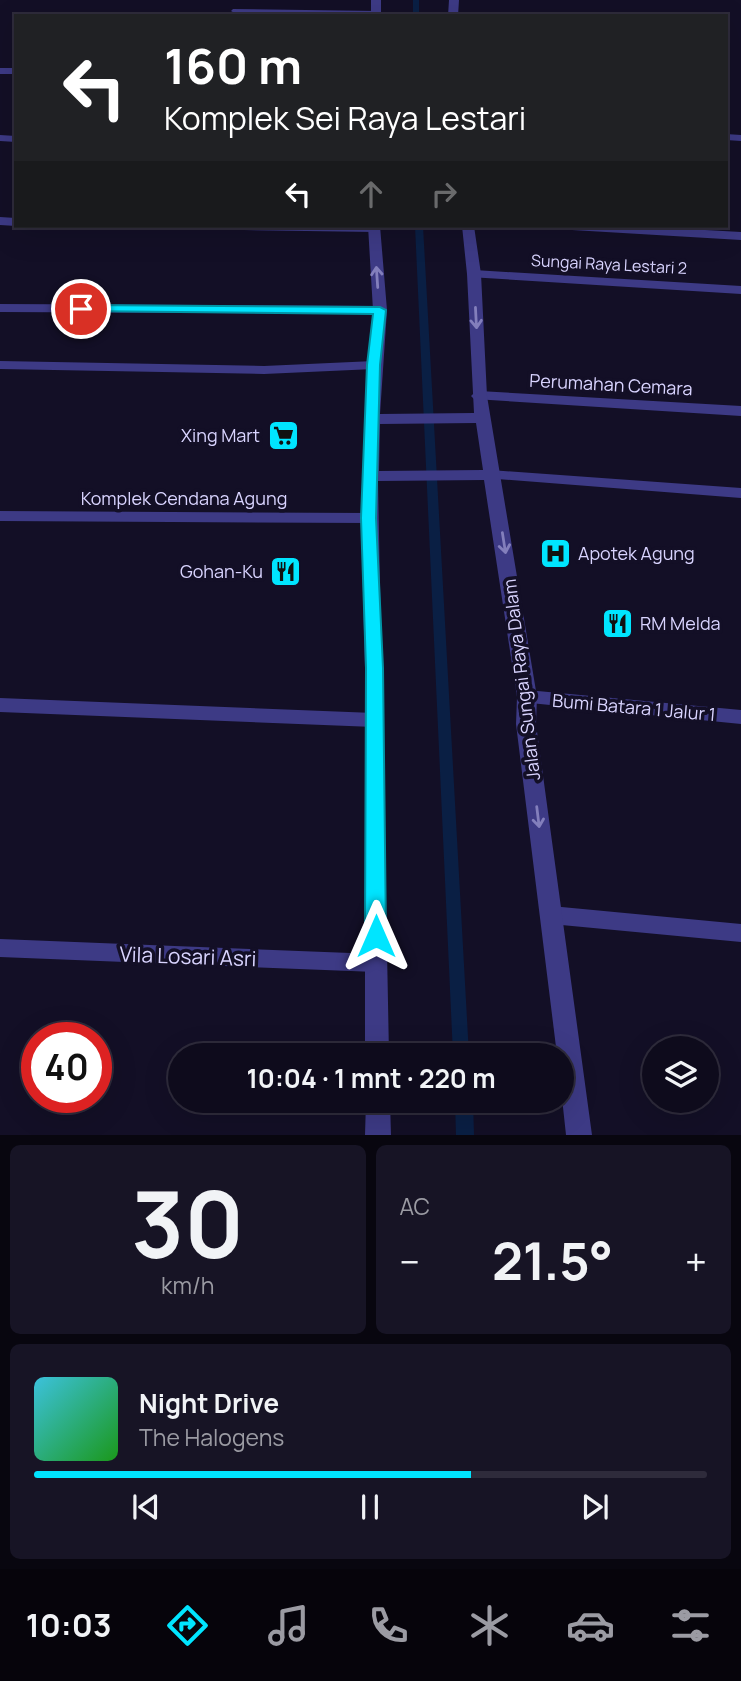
<!DOCTYPE html>
<html lang="id">
<head>
<meta charset="utf-8">
<style>
	body { margin:0; font-family:Manrope,sans-serif; background:#171425; color:#f1f3f6; height:100vh; display:flex; flex-direction:column; font-size:26px; white-space:nowrap }
	* { box-sizing:border-box; margin:0 }
	p { font-size:23px; color:#9b9ba3 }
	.icon { flex:none; width:38px; height:38px; fill:none; stroke:currentColor; stroke-width:2; stroke-linecap:round; stroke-linejoin:round }
	.map { position:relative; height:1135px; overflow:hidden }
	.panel { display:flex; flex-direction:column; gap:10px; padding:10px; background:#08060f; flex:1 }
	.panel>* { flex:none }
	.hud { position:absolute; left:14px; top:14px; width:714px; height:214px; border-radius:0px; box-shadow:0 7px 28px #0002,0 0 0 2px #2e2b3b; background:#202124; color:#fff; overflow:hidden }
	.fabs { position:absolute; left:642px; top:1036px; display:grid; gap:14px }
	.fabs a { display:grid; place-items:center; width:77px; height:77px; border-radius:50%; background:#0e0b1c; box-shadow:0 7px 28px #0002,0 0 0 2px #2e2b3b; font-size:35px }
	.speed { position:absolute; left:21px; top:1022px; display:flex; gap:14px; font-size:35px; font-weight:700; text-align:center }
	.speed>* { display:grid; place-content:center; width:91px; height:91px; border-radius:50%; background:#0e0b1c; box-shadow:0 7px 28px #0002,0 0 0 2px #2e2b3b; line-height:1 }
	.speed .limit { border:10px solid #d22; background:#fff; color:#111 }
	.pin { position:absolute; display:grid; place-items:center; width:60px; height:60px; color:#fff; margin:-30px; border:4px solid #fff; border-radius:50%; box-shadow:0 2px 7px #0007 }
	.me { position:absolute; width:77px; margin:-38px; rotate:0deg; stroke-linejoin:round; filter:drop-shadow(0 0 5px #0008) }
	.turn { display:flex; align-items:center; gap:24px; height:147px; padding:0 35px; font-size:32px }
	.turn .icon { width:91px; height:91px; stroke-width:2.5 }
	.turn b { display:block; font-size:49px; line-height:60px }
	.lanes { display:flex; align-items:center; height:66px; padding:0 35px; background:#0003; justify-content:center; gap:35px; direction:ltr }
	.lanes .off { opacity:.35 }
	.big { font-size:52px; font-weight:700; line-height:1.1 }
	.panel .tile { flex:1; display:flex; flex-direction:column; justify-content:center; gap:10px; min-width:0; padding:0 24px; border-radius:10px; background:#171425 }
	.panel .dial { align-items:center; gap:0 }
	.dial b { font-size:91px; line-height:1 }
	.song { display:flex; align-items:center; gap:21px }
	.cover { width:84px; height:84px; border-radius:10px; background:linear-gradient(135deg,hsl(190 70% 55%),hsl(120 70% 35%)) }
	.played { height:7px; border-radius:4px; background:linear-gradient(90deg,#00e5ff 65%,#2e2b3b 65%) }
	.keys { display:flex; justify-content:space-around; direction:ltr }
	.heat { display:flex; justify-content:space-between; align-items:center; font-size:38px; direction:ltr }
	.panel .tiles { flex:1; display:grid; gap:10px; grid-template-columns:1fr 1fr }
	.tile:last-child { grid-column:span 2 }
	.trip { position:absolute; left:168px; top:1043px; width:406px; height:70px; border-radius:35px; background:#0e0b1c; box-shadow:0 7px 28px #0002,0 0 0 2px #2e2b3b; font-weight:700; line-height:70px; text-align:center }
	.tab-bar { display:flex; height:112px; justify-content:space-around; align-items:center; background:#06040b; color:#9b9ba3 }
	.tab-bar .icon { width:49px; height:49px }
	.tab-bar .active { color:#00e5ff }
	.tab-bar b { font-size:32px; color:#f1f3f6 }
	.map>svg:first-child { display:block }
	.lines { fill:none; stroke-linecap:round; stroke-linejoin:round }
	.stream { fill:#0a1f44; fill-rule:evenodd }
	.service { fill:#3d3a85; fill-rule:evenodd }
	.minor { fill:#3d3a85; fill-rule:evenodd }
	.tertiary { fill:#3d3a85; fill-rule:evenodd }
	.oneway { stroke:#837fbc }
	.route { fill:#00e5ff; stroke:#0095a6; stroke-width:2 }
	.labels { text-anchor:middle; dominant-baseline:central; stroke-width:7; stroke-linejoin:round; paint-order:stroke }
	.far-street-label { font-size:16px; fill:#d9d4ff; stroke:#130f26 }
	.street-label { font-size:18px; fill:#d9d4ff; stroke:#130f26 }
	.poi-label { font-size:18px; fill:#d9d4ff; stroke:#130f26; text-anchor:end }
	.near-street-label { font-size:21px; fill:#d9d4ff; stroke:#130f26 }
</style>
</head>
<body>
<div class="map">
<svg width="741" height="1135" viewBox="0 0 741 1135">
	<rect width="100%" height="100%" fill="#130f26"/>
	<g class="lines">
		<path class="stream" d="M413,0H419V16H413Z
			M415,226H423L469,1055H453Z
			M455,1101H473L474,1135H456Z"/>
		<path class="service" d="M233,9L376,11L381,14H236L231,11Z"/>
		<path class="minor" d="M0,68H16V74H0Z
			M726,134L741,135V141L726,140Z
			M0,135L16,136V142L0,141Z
			M0,217L16,218V226L0,225Z
			M238,226H379L380,228L374,232L244,230Z
			M566,226H633L741,232V240L572,230Z
			M474,270L741,286V294L469,277L467,274Z
			M0,304L380,306L387,310L380,314L0,312Z
			M0,361L264,366L374,361L381,365L374,369L264,374L0,369Z
			M479,391L741,406V416L474,399L471,396L474,393Z
			M490,470L741,488V498L484,478L482,475L484,472Z
			M0,511L369,513L377,518L369,523L0,521Z
			M527,690L741,710V724L520,702L517,697L520,692Z
			M0,698L374,713L381,715L384,720L381,725L374,727L0,712Z
			M551,906L741,924V942L551,924L543,921L540,915L543,909Z
			M0,939L376,954L384,956L387,963L384,970L376,972L0,957Z"/>
		<path class="tertiary" d="M371,0H381V16H371Z
			M449,0H459L458,16H448Z
			M368,226H380L387,310L380,414L474,413L467,274L462,226H474L481,274L487,396L537,697L536,724L592,1135H566L562,1098V1055H557L516,724L517,697L484,480L378,481L389,1055H365V668L361,518L367,365L373,310ZM476,423L483,470L379,471L380,424Z
			M366,1101H390L391,1135H365Z"/>
	</g>
	<defs><path id="oneway-shaft" d="M-6 0H5M1.5-3L5.5 0L1.5 3" fill="none" stroke-width="1.6" stroke-linecap="round" stroke-linejoin="round" transform="scale(1.75)"/></defs>
	<g class="oneway">
		<use href="#oneway-shaft" transform="translate(377 277) rotate(-94)"/>
		<use href="#oneway-shaft" transform="translate(476 318) rotate(87)"/>
		<use href="#oneway-shaft" transform="translate(504 543) rotate(81)"/>
		<use href="#oneway-shaft" transform="translate(538 817) rotate(83)"/>
	</g>
	<path class="route" d="M81,305L380,307L386,310L380,365L376,518L383,668L386,936L383,942L376,945L368,942L365,936L366,668L361,518L367,365L373,314L77,311V306Z"/>
	<defs>
		<symbol id="supermarket-square" viewBox="-11 -11 22 22"><rect x="-9" y="-9" width="18" height="18" rx="4" fill="#00e5ff" stroke="#130f26"/><path d="M-6-5.5h2.5l.6 2H6L4.5 2H-2.5L-4.4-4H-6ZM-1.5 3.2a1.3 1.3 0 1 0 .1 0ZM3 3.2a1.3 1.3 0 1 0 .1 0Z" fill="#111"/></symbol>
		<symbol id="hospital-square" viewBox="-11 -11 22 22"><rect x="-9" y="-9" width="18" height="18" rx="4" fill="#00e5ff" stroke="#130f26"/><path d="M-5-5h3v3.5h4V-5h3V5h-3V1.5h-4V5h-3Z" fill="#111"/></symbol>
		<symbol id="restaurant-square" viewBox="-11 -11 22 22"><rect x="-9" y="-9" width="18" height="18" rx="4" fill="#00e5ff" stroke="#130f26"/><path d="M-5-6h1v4h1v-4h1v4h1v-4h1v5L-1.5 .5V6h-2V.5L-5-1ZM5-6V6H3V1.5H1.5Q1.5-4 5-6Z" fill="#111"/></symbol>
	</defs>
	<g fill-rule="evenodd">
		<use href="#supermarket-square" x="266" y="418" width="35" height="35"/>
		<use href="#hospital-square" x="538" y="536" width="35" height="35"/>
		<use href="#restaurant-square" x="268" y="554" width="35" height="35"/>
		<use href="#restaurant-square" x="600" y="606" width="35" height="35"/>
	</g>
	<g class="labels">
		<g class="far-street-label">
			<text transform="translate(609 264) rotate(3)">Sungai Raya Lestari 2</text>
		</g>
		<g class="street-label">
			<text transform="translate(611 384) rotate(3)">Perumahan Cemara</text>
			<text x="184" y="498">Komplek Cendana Agung</text>
			<text transform="translate(521 680) rotate(-97)">Jalan Sungai Raya Dalam</text>
			<text transform="translate(634 707) rotate(5)">Bumi Batara 1 Jalur 1</text>
		</g>
		<g class="poi-label">
			<text x="260" y="435">Xing Mart</text>
			<text x="578" y="553" text-anchor="start">Apotek Agung</text>
			<text x="263" y="571">Gohan-Ku</text>
			<text x="640" y="623" text-anchor="start">RM Melda</text>
		</g>
		<g class="near-street-label">
			<text transform="translate(188 956) rotate(2)">Vila Losari Asri</text>
		</g>
	</g>
</svg>
<div class="fabs">
<a><svg class="icon" aria-label="layers" viewBox="0 0 24 24"><path d="M12 4l9 5-9 5-9-5zM3 14l9 5 9-5"/></svg></a>
</div>
<div class="speed"><div class="limit">40</div></div>
<div class="pin" style="left:81px;top:309px;background:#d93025"><svg class="icon" aria-label="arrive" viewBox="0 0 24 24"><path d="M6 21V4h12l-3 4 3 4H6"/></svg></div>
<svg class="me" style="left:376px;top:936px" viewBox="-20 -20 40 40"><path d="M0-17L14 15 0 8-14 15z" fill="#00e5ff" stroke="#fff" stroke-width="4"/></svg>
<div class="trip">10:04 · 1 mnt · 220 m</div>
<div class="hud">
<div class="turn"><svg class="icon" aria-label="left" viewBox="0 0 24 24"><path d="M17 20v-9H6M10 6l-5 5 5 5"/></svg><div><b>160 m</b>Komplek Sei Raya Lestari</div></div>
<div class="lanes"><svg class="icon" aria-label="left" viewBox="0 0 24 24"><path d="M17 20v-9H6M10 6l-5 5 5 5"/></svg><svg class="icon off" aria-label="ahead" viewBox="0 0 24 24"><path d="M12 20V5M6 11l6-6 6 6"/></svg><svg class="icon off" aria-label="right" viewBox="0 0 24 24"><path d="M7 20v-9h11M14 6l5 5-5 5"/></svg></div>
</div>
</div>
<section class="panel">
<div class="tiles">
<div class="tile dial"><b>30</b><p>km/h</p></div>
<div class="tile"><p>AC</p>
<div class="heat"><a>−</a><b class="big">21.5°</b><a>+</a></div>
</div>
<div class="tile">
<div class="song"><i class="cover"></i><div><b>Night Drive</b><p>The Halogens</p></div></div>
<div class="played"></div>
<div class="keys"><svg class="icon" aria-label="previous" viewBox="0 0 24 24"><path d="M18 5L8 12l10 7zM5 5v14"/></svg><svg class="icon" aria-label="pause" viewBox="0 0 24 24"><path d="M8 5v14M16 5v14"/></svg><svg class="icon" aria-label="next" viewBox="0 0 24 24"><path d="M6 5l10 7-10 7zM19 5v14"/></svg></div>
</div>
</div>
</section>
<nav class="tab-bar">
<b>10:03</b>
<svg class="icon active" aria-label="directions" viewBox="0 0 24 24"><path d="M12 3l9 9-9 9-9-9zM9 14v-3h6M13 9l2 2-2 2"/></svg>
<svg class="icon" aria-label="music" viewBox="0 0 24 24"><path d="M9 18V5l10-2v13"/><circle cx="6" cy="18" r="3"/><circle cx="16" cy="16" r="3"/></svg>
<svg class="icon" aria-label="phone" viewBox="0 0 24 24"><path d="M5 4h4l2 5-3 2q2 4 5 5l2-3 5 2v4C11 20 4 13 5 4z"/></svg>
<svg class="icon" aria-label="climate" viewBox="0 0 24 24"><path d="M12 3v18M4 7l16 10M4 17L20 7"/></svg>
<svg class="icon" aria-label="car" viewBox="0 0 24 24"><path d="M5 17H2v-5l4-1 3-4h7l3 4 3 1v5h-3M9 17h6M6 11h13"/><circle cx="7" cy="17" r="2"/><circle cx="17" cy="17" r="2"/></svg>
<svg class="icon" aria-label="filters" viewBox="0 0 24 24"><path d="M4 7h16M4 17h16"/><circle cx="9" cy="7" r="2"/><circle cx="15" cy="17" r="2"/></svg>
</nav>
</body>
</html>
